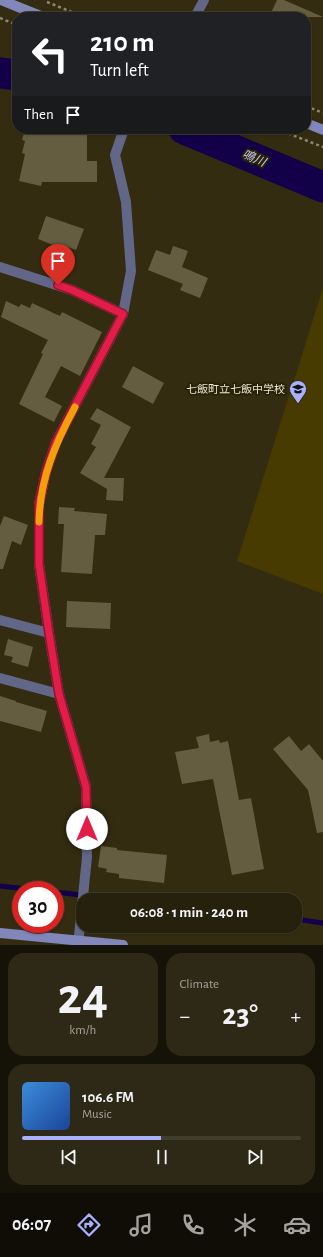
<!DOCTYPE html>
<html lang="en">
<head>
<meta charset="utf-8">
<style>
	body { margin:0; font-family:"Alegreya Sans","Noto Sans JP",sans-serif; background:#2e2916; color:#f1f3f6; height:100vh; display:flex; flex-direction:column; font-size:15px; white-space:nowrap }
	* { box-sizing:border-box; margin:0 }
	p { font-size:13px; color:#a4a39d }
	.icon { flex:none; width:22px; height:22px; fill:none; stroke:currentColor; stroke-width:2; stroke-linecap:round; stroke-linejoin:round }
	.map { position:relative; height:945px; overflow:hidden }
	.drawer { display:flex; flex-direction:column; gap:8px; padding:8px; background:#151207; flex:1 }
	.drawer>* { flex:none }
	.hud { position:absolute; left:12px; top:12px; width:299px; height:122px; border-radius:16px; box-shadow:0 1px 3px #0004,0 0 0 1px #423e2e; background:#202124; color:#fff; overflow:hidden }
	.speed { position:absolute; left:12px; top:881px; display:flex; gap:8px; font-size:20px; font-weight:700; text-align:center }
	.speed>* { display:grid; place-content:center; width:52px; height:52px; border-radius:50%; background:#26210d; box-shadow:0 1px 3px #0004,0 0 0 1px #423e2e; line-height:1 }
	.speed .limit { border:6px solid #d22; background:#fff; color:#111 }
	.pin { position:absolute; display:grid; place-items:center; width:34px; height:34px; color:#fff; margin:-41px -17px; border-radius:50% 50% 50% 0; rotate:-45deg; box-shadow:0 0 4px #0007 }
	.pin .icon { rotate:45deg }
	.me { position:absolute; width:44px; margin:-22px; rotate:0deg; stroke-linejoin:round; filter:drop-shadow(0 0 3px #0008) }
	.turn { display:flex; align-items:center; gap:14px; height:84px; padding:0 12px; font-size:18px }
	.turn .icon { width:52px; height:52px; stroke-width:2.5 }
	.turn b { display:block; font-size:28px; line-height:34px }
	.then { display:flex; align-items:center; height:38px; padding:0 12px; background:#0003; gap:8px; font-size:15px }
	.big { font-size:30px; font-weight:700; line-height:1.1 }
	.drawer .card { flex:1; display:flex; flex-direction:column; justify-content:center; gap:6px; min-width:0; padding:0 14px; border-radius:16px; background:#2e2916 }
	.drawer .dial { align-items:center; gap:0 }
	.dial b { font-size:52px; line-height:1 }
	.song { display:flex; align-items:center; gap:12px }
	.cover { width:48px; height:48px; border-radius:6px; background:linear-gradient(135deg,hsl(210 70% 55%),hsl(220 70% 35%)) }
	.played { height:4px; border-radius:2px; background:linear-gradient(90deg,#a9b0fc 50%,#423e2e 50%) }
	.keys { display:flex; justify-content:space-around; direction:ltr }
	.heat { display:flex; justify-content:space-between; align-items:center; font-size:22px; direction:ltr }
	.drawer .tiles { flex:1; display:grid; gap:8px; grid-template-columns:1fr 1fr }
	.card:last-child { grid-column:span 2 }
	.trip { position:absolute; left:76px; top:893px; width:226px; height:40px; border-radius:16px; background:#26210d; box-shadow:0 1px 3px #0004,0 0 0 1px #423e2e; font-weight:700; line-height:40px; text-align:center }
	.menu { display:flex; height:64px; justify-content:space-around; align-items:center; background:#0f0d05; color:#a4a39d }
	.menu .icon { width:28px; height:28px }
	.menu .selected { color:#a9b0fc }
	.menu b { font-size:18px; color:#f1f3f6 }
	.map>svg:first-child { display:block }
	.green { fill:#473b01 }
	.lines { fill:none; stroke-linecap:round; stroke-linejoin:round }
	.stream { stroke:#120149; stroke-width:5 }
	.river { stroke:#120149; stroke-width:31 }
	.building { fill:#645d40 }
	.path { stroke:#8e8873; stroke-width:2.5; stroke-dasharray:3 3; stroke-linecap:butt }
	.lane { stroke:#626687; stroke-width:10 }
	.street { stroke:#626687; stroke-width:10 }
	.secondary { stroke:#8186bb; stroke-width:10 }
	.route-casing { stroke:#92132f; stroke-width:10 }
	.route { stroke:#e11d48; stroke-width:7 }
	.slow { stroke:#f59e0b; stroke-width:7 }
	.labels { text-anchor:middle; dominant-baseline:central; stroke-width:4; stroke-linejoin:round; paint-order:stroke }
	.poi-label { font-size:11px; fill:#e7e3d3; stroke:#292207; text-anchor:end }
	.water-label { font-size:12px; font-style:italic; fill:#c7ccf7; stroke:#292207 }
</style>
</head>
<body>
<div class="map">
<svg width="323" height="945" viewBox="0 0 323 945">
	<rect width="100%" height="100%" fill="#332c11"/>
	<path class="green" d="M323,288V594L237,561Z"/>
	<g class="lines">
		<path class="stream" d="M0,886L36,890
			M55,892L124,900
			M295,919L323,923"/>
		<path class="river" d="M0,73L17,75
			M184,129L323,187"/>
	</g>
	<path class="building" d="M277,0H284L323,17H269Z
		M25,129L57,135V129H87V161H97V182H42L41,186L19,181L25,154L22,153L25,141L22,140Z
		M46,216L84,229L76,250L59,244L58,247L38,239Z
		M173,246L188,251L182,267L208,278L200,298L180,290L183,284L148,270L156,250L170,255Z
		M6,301L19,307L21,304L30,308L32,303L60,316L62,312L102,332L80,376L61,366L45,397L62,406L54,422L19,404L43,354L41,353L48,340L1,317Z
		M133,366L164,383L153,404L122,387Z
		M97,408L131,427L104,478H124L123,501L106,500L107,489L80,473L96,447L91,444L101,425L90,419Z
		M59,507L75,508L74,511L107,514L105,535H95L92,574L61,572L64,524H58Z
		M4,516L28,525L21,545L12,541L3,569H0V526Z
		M67,601L111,603L110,629L66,627Z
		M8,639L33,647L28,667L11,662L13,657L4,655Z
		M0,696L16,701V702L47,711L41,732L0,721Z
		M209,734L210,742L219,740L220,743L228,741L239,800L251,798L264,869L232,875L213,779L182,784L175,752L199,748L196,737Z
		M289,736L301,751L309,744L323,761V832L317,833L308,790L273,749Z
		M101,846L117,848V850L167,855L164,883L119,878V874L106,872L107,869L98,867Z"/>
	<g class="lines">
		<path class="path" d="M47,2L84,17
			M0,18L17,25
			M306,106L323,113
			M277,129L323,147"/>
		<path class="lane" d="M123,314L131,271L126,202L115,155L124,129"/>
		<path class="street" d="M195,17L204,0
			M0,267L72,290L123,314L56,442L46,472L39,504V564L49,633L59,694L86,787L87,857L78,945
			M0,620L49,633
			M0,678L59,694"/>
		<path class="secondary" d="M1,0L43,17
			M306,123L323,130
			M0,933L123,945"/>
	</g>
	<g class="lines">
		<defs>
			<path id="route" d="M58,285L72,290L123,314L56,442L46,472L39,504V564L49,633L59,694L86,787L87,829"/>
		</defs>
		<use href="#route" class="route-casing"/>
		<use href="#route" class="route"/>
		<path class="slow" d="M39,522C40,479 55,444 75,407"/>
	</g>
	<defs>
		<symbol id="school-pin" viewBox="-11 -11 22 30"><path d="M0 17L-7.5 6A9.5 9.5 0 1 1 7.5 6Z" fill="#a9b0fc" stroke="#292207"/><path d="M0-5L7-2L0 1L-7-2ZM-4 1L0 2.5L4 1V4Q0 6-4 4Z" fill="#111"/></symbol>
	</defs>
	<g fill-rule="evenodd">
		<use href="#school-pin" x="288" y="379" width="20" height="27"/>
	</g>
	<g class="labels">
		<g class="poi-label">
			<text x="285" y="389">七飯町立七飯中学校</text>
		</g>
		<g class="water-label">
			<text transform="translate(254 158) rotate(23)">鳴川</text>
		</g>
	</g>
</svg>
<div class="speed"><div class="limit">30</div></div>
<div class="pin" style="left:58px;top:285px;background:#d93025"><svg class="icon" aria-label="arrive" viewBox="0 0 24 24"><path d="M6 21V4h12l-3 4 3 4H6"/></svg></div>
<svg class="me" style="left:87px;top:829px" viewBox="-20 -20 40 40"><circle r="19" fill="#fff"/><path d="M0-13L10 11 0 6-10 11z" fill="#e11d48"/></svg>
<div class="trip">06:08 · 1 min · 240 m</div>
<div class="hud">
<div class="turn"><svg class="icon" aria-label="left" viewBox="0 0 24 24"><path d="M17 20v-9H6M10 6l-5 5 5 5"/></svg><div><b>210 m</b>Turn left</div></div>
<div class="then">Then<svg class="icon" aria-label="arrive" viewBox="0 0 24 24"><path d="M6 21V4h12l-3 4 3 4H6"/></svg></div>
</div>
</div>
<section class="drawer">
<div class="tiles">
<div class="card dial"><b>24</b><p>km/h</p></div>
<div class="card"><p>Climate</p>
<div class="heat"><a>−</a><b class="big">23°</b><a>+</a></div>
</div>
<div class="card">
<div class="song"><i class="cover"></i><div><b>106.6 FM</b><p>Music</p></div></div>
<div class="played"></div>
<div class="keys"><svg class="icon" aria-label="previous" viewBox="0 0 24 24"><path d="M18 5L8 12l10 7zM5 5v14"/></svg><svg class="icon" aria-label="pause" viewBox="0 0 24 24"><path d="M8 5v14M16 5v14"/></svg><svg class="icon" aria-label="next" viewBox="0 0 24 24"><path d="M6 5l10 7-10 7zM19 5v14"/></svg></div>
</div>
</div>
</section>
<nav class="menu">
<b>06:07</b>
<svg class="icon selected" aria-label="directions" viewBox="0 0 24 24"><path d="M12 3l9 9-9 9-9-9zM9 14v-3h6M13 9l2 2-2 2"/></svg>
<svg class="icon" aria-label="music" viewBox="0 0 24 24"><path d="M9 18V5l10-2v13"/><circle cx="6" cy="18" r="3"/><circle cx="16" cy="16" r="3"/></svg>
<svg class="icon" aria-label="phone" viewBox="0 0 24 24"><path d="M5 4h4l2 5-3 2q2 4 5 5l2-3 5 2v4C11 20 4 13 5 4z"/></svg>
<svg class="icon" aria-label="climate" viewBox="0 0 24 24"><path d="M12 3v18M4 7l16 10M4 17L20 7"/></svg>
<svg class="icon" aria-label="car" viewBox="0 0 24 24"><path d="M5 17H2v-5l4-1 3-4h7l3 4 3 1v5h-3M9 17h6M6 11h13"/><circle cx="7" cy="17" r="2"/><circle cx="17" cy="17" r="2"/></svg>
</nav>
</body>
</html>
